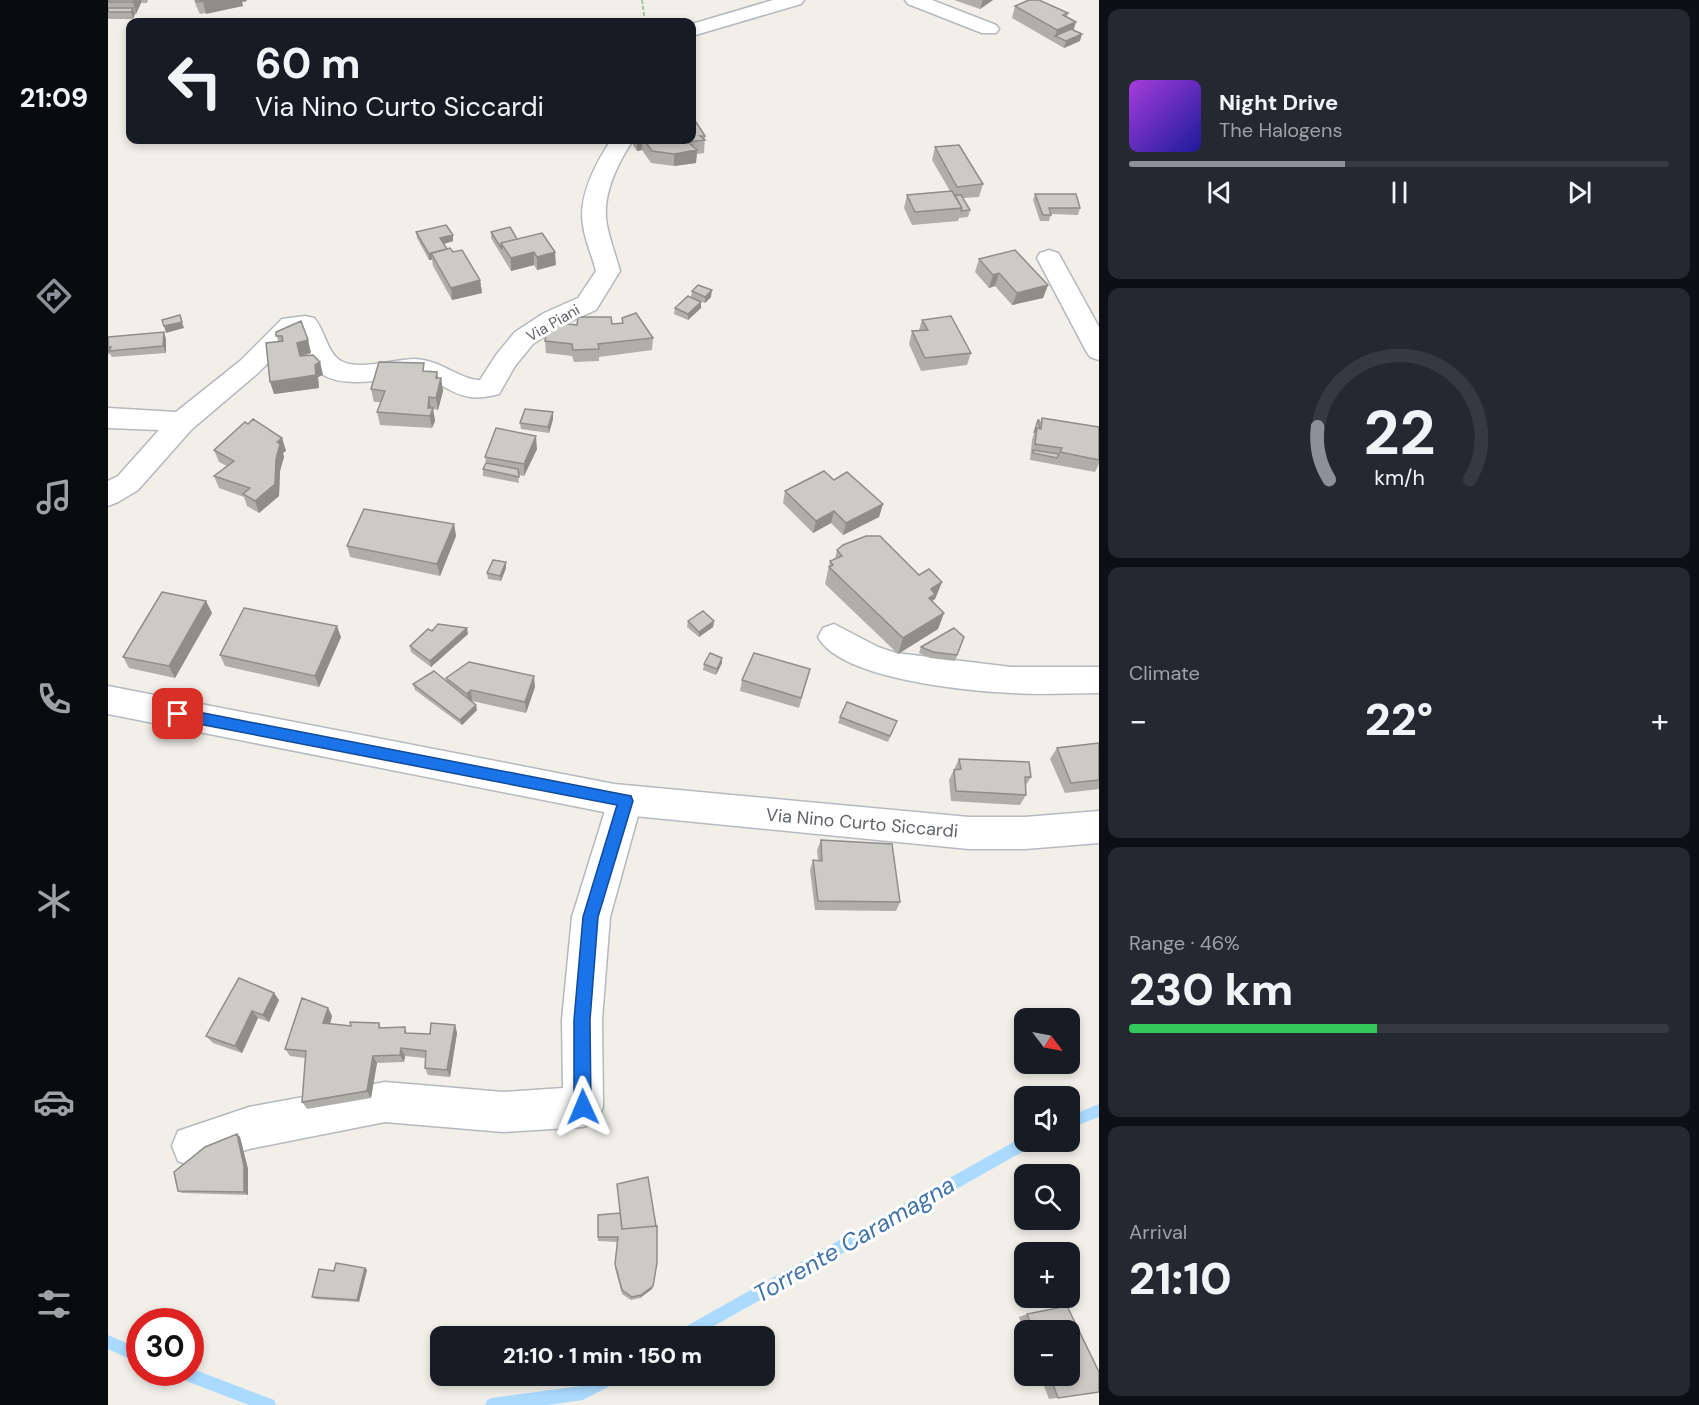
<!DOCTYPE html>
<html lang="en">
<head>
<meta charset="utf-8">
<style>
	body { margin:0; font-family:"DM Sans",sans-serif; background:#242831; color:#f1f3f6; height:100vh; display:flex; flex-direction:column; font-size:22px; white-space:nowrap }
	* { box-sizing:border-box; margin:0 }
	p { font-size:20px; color:#9ea1a6 }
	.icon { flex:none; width:33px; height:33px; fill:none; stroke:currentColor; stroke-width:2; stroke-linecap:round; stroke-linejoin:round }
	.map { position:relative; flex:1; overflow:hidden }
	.drawer { display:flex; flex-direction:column; gap:9px; padding:9px; background:#0d0f14; width:600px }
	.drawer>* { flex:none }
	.top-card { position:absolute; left:18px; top:18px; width:570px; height:126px; border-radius:12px; box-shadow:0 3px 9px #0003; background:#171b24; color:#f1f3f6; overflow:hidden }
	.needle { width:39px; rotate:122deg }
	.controls { position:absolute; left:906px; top:1008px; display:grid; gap:12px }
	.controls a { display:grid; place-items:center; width:66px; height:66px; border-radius:12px; background:#171b24; box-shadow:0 3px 9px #0003; font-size:30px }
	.speed { position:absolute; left:18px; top:1308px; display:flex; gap:12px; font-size:30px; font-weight:700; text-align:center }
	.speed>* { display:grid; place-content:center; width:78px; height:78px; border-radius:50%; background:#171b24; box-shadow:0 3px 9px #0003; line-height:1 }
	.speed .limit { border:9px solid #d22; background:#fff; color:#111 }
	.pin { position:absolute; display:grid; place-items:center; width:51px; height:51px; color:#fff; margin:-26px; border-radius:12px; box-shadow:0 3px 9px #0006 }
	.me { position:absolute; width:66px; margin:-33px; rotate:359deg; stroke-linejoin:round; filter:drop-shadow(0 0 4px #0008) }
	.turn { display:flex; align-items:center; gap:21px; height:126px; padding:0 30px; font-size:27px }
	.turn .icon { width:78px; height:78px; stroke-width:2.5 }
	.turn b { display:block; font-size:42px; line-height:51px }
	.big { font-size:45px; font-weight:800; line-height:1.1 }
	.drawer .card { flex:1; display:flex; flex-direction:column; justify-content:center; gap:9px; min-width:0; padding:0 21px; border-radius:12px; background:#242831 }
	.drawer .dial { align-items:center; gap:0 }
	.dial svg { height:156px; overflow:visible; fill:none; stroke:#363941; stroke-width:7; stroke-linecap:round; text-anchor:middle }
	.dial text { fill:#f1f3f6; stroke:none }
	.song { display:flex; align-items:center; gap:18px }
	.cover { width:72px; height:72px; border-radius:9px; background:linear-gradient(135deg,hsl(280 70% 55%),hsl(240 70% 35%)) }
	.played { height:6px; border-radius:3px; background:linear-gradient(90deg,#8c9099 40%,#363941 40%) }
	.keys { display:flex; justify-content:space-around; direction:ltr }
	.heat { display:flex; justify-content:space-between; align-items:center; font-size:33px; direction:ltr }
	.charge { height:9px; border-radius:4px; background:linear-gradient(90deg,#34c759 46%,#363941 0) }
	.trip { position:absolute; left:322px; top:1326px; width:345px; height:60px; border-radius:12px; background:#171b24; box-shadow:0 3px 9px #0003; font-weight:800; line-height:60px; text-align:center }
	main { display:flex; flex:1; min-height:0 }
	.tab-bar { display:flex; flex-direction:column; width:108px; justify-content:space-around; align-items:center; background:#090b0e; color:#9ea1a6 }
	.tab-bar .icon { width:42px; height:42px }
	.tab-bar .current { color:#8c9099 }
	.tab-bar b { font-size:27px; color:#f1f3f6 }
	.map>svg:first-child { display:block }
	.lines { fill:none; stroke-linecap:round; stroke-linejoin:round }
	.stream { fill:#aadaff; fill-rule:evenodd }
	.minor-casing { stroke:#b5b8bc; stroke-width:3 }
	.secondary-casing { stroke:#b6babf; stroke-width:3 }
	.path { stroke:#9cc7a9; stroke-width:2; stroke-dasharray:4 2; stroke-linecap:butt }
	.minor { fill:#fff; fill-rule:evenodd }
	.secondary { fill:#fff; fill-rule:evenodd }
	.wall { fill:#afaea9 }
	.shaded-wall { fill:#8f8d8a }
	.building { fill:#cccac5; stroke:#8f8d8a; stroke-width:1.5 }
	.route { fill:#1a73e8; stroke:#114b97; stroke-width:1.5 }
	.labels { text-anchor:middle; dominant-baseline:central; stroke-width:6; stroke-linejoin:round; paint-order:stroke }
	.far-street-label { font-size:15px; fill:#5f6368; stroke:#fff }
	.street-label { font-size:18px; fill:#5f6368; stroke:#fff }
	.near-water-label { font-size:24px; font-style:italic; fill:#4174aa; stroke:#fff }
</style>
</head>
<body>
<main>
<nav class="tab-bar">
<b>21:09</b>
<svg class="icon current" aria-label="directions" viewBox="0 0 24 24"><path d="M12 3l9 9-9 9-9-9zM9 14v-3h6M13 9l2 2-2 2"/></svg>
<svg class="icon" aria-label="music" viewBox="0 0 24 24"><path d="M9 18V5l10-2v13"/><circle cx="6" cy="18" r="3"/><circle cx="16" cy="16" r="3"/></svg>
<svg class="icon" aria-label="phone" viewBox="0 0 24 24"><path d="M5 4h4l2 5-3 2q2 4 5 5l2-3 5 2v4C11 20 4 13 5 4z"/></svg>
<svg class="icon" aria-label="climate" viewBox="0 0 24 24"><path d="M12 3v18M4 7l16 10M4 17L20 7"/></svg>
<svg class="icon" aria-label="car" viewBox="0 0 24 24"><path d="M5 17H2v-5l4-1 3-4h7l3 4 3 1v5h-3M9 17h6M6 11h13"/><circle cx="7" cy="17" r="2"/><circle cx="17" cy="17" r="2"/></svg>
<svg class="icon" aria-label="filters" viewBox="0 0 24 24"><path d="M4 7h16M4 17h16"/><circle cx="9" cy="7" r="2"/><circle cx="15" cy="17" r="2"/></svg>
</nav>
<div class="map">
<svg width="991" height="1405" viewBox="0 0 991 1405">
	<rect width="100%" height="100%" fill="#f1efe8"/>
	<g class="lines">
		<path class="stream" d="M991,1104V1117L962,1128V1116Z
			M916,1136V1142H924L923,1147L588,1336H568L570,1331Z
			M0,1335L32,1349V1364L0,1349Z
			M82,1368L166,1400L168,1405H141L68,1377L66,1372H82Z
			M492,1376H513L511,1381L475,1400L440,1405H377L379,1400L384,1398L473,1386Z"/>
		<defs>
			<path id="minor" d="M665,0H696L693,4L584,36V24Z
				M797,0H824L888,25L891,29L888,33H874L800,4Z
				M503,140H525C510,163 493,196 499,225C502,241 508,256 512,271L488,310L454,325L425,344L407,366L391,394C348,406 343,383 309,377C282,377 231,392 209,370C200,359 196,345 190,333L150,373L84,429L30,490L10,502L0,506V481L10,476L51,430L0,428V408L68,412L132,361L174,319L197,316L206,318C217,330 219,353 233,361C250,371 287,359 307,359C333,360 352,380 372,380L388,355L407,332L436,313L470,298L488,271C484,255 477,241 475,225C470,196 488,163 503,140Z
				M941,250L950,253L953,258L991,327V360L982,357L978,351L929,258L932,253Z
				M726,624L770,647L788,653L903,667H991V693C962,693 932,695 904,693C859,691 732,679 710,637L715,628Z
				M517,786L529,790L534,801L502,917L494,1020L495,1107L489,1121L475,1127L395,1132L277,1122L141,1149L85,1167L70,1161L64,1146L70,1131L141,1107L277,1082L395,1092L455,1088L454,1020L464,917L500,801L505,790Z"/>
			<path id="secondary" d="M0,686L506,784L861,817H917L991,811V843L917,849H861L506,814L0,714Z"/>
		</defs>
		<use href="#minor" class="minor-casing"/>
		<use href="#secondary" class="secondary-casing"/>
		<path class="path" d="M534,0L537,22"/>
		<use href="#minor" class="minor"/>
		<use href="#secondary" class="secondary"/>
	</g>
	<path class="wall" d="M0,0H40L39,3H33L28,14H27L25,19H0Z
		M86,0H138L139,1L134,2L135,6L92,14L89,8Z
		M846,0H885L872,9Z
		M907,6L960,13L959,17L965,30L972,41L956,48L904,18Z
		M597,136L596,153L589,154L588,163L566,166L543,163L534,150L529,151L525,145V140H584Z
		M827,147L875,184L871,197L855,198L862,210L860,217L851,218L850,221L804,225L796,208L799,195L842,191L824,160Z
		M927,194L972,208L970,215L943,214L941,221H932L925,200Z
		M308,232L345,241L335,244L339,249L345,252L372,280L374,293L344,300L325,266L324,260H321L309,238Z
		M383,232L409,239L448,265L429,270L426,265L403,271L383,238Z
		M871,259L940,285L935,298L904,305L887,286L881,288L867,272Z
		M584,291L603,297L597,303L592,301L593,308L580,320L566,314L567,308L583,297Z
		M514,318L545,338L544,350L491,357V361L466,362L464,356L438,353L437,341L469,325L504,324L514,323Z
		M814,320L863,353L859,365L813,371L801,344L804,331L811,330Z
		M168,332L200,340L203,353L193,356L212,362L215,375L210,377L211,388L166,394L170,341Z
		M0,337L58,339V353L4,357L2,354H0Z
		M317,371L329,372L330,378H333L335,391L330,410L325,409L327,421L324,428L272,425L269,412L273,402H266L263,389Z
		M445,412V419L441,433L413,429L412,423Z
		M934,418L991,427V464L987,472L922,460L924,440L930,420L931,424Z
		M174,438L178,451L175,453L176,457L172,471L171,496L151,513L139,506L136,497L111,488L106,476L119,466L111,462L106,450Z
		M429,449L416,476L410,475L411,483L375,476V469L378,463L377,457Z
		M726,480L775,504L771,517L735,535L723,523L705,533L675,503L677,491Z
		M346,524L348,536L332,576L242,557L239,546Z
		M729,550L834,582L827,599L824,601L836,613L830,629L790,654L717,584L722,561L727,559Z
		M398,568L393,581L380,579L379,573Z
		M98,601L104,613L67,678L21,668L15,657Z
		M580,621H606L605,627L591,637L579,627Z
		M360,634L323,667L303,652L302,646Z
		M233,637L211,687L117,666L112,655Z
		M856,637L847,661L822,658L811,653L813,647Z
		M614,663L608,675L595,670L596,664Z
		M702,669L691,708L632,691L634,680Z
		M338,678L427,687L418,713L364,701L369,710L354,725L307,690L305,684L339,681Z
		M732,717L789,721L780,742L730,723Z
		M991,743V789L957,793L942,759L949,748Z
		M851,759L923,777L917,787L918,795L912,805L843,801L841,780Z
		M713,840L792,902L788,911L707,910L702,870L705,860H710L709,850Z
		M166,993L171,1000L161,1022L150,1018L134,1053L105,1043L98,1036Z
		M220,1008L224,1016L222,1024L243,1026L271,1023L273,1028L297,1027L299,1033L322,1034L347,1025L349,1033L342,1077L320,1075L317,1068V1058L297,1056L296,1062L269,1063L263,1098L199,1109L194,1102L197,1058L182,1056L177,1049Z
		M129,1134L132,1137L140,1169V1195L74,1193L70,1191Z
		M512,1213L544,1289L532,1298L523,1300L514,1294L507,1268L509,1242L490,1241V1215Z
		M257,1268L259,1270L251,1302L207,1299L204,1297L226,1271Z
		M959,1306L991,1372V1392L941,1399L932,1376H962V1330H916V1333L911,1317L919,1314Z"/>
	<path class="shaded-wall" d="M26,0H33V3L28,14L25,2Z
		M104,0H138L139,1L134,2L135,6L98,14L95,2Z
		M875,0H885L872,9Z
		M25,8L27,14L25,19L23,12Z
		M968,22L964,35L947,36L945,42L949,30Z
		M974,34L972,41L956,48L958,41Z
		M529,140H534V150L529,151Z
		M589,150L588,163L566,166V154Z
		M345,235V241L333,245L332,238Z
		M426,252V265L403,271V258Z
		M447,252L448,265L429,270V257Z
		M323,253L324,260H321V254Z
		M891,273L887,286L881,288L885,275Z
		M372,280L374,293L344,300L343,288Z
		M940,285L935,298L904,305L909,293Z
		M604,290L603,297L597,303V297Z
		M593,302V308L580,320V314Z
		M74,322L76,328L58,333L56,326Z
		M56,332L58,339V353L55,346Z
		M200,340L203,353L192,356L189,343Z
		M212,362L215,375L210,377L211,388L166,394L162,382Z
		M329,372L331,385L333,378L335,391L330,410L328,398V378Z
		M321,397L323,409L325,408L327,421L324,428L320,408Z
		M445,412V419L441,433L440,427Z
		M428,436L429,449L416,476V464Z
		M174,438L178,451L175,453L176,457L172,471L171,496L151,513L147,501L169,442Z
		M775,504L771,517L735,535L738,523Z
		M726,511L723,523L705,533L708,521Z
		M346,524L348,536L332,576L329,564Z
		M398,562V568L393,581L392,576Z
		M834,582L827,599L824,601L815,615L823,589Z
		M98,601L104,613L67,678L61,666Z
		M836,613L830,629L790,654L795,638Z
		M606,621L605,627L591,637V632Z
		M229,626L233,637L211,687L207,676Z
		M359,628L360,634L323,667L322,661Z
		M614,658V663L608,675L609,669Z
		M426,676L427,687L418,713L417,702Z
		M363,690L364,701L360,705L359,694Z
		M368,705L369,710L354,725L352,720Z
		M166,993L171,1000L161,1022L155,1015Z
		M220,1008L224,1016L220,1031L215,1023Z
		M144,1011L150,1018L134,1053L127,1046Z
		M347,1025L349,1033L342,1077L339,1070Z
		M293,1048L297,1056L296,1062L292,1055Z
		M265,1056L269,1063L263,1098L259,1091Z
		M129,1134L132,1137L140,1169V1195L136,1192Z
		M257,1268L259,1270L251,1302L249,1300Z
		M545,1286L544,1289L532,1298L533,1295Z"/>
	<path class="building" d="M0,0H26L25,2H0Z
		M88,0H104L89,2Z
		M921,0H931L960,13L955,15L968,22L949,30L907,6Z
		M0,8H25L23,12H0Z
		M963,29L974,34L958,41L947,36Z
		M584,119H586L597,136H592L597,140L580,142L589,150L566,154L544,151L536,140H584Z
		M851,145L875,184L849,187L827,147Z
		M844,191L854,208L807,212L799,195Z
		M927,194H968L972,208H941L943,215H935Z
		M847,195H853L862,210L853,211L854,208Z
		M338,225L345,235L332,238L339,249L321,254L308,232Z
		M402,227L409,239L393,243L394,249L383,232Z
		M434,233L447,252L429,257L426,252L403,258L393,243Z
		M342,248L345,252L354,250L372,280L343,288L323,253Z
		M907,250L940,285L909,293L891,273L885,275L871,259Z
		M590,285L604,290L597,297L584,291Z
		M580,296L593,302L580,314L567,308Z
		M528,313L545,338L490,344L491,349L465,350L464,344L437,341L440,322L469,325L470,317H503L504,324L515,323L514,318Z
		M72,315L74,322L56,326L54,320Z
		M843,316L863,353L817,358L804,331L820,330L814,320Z
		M193,321L200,340L189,343L192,356L205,355L212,362L207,365L208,375L162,382L158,343L175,341L174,336H168V332Z
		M56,332L55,346L1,351L3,347H0V337Z
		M271,362L316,363L315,371L329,372L328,378H333L328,398L321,397L320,408H325L322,416L269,412L277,391L263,389Z
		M417,409L445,412L440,427L412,423Z
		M934,418L991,427V460L952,452L954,448L927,444L929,428L933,429Z
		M145,419L174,438L169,442L172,444L168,459L167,484L147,501L135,494L142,488L106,476L126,461L106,450L137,422L140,424Z
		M930,420H931V428H929L926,433Z
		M388,428L428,436L416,464L377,457Z
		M925,450L951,454L949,458L925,453Z
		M378,463L410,469L411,477L375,469Z
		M716,471L726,480L739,472L775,504L738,523L726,511L708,521L677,491Z
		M256,509L346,524L329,564L239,546Z
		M758,536H772L811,575L821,569L834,582L823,589L827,594L821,598L836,613L795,638L721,567L725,565L722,561L734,556L729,550L735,545Z
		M385,560L398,562L392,576L379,573Z
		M54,592L98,601L61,666L15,657Z
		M136,608L229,626L207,676L112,655Z
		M595,611L606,621L591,632L580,621Z
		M330,624L359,628L322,661L302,646L320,629L324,631Z
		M846,628L856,637L849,655L825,652L813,647Z
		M602,653L614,658L609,669L596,664Z
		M646,653L702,669L693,698L634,680Z
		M361,662L426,676L417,702L363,690L359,694L338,678Z
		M326,671L368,705L352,720L305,684Z
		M739,702L789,721L782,736L732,717Z
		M991,743V780L963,783L949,748Z
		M851,759L921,762L923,777H917L918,795L848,791L846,770L853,769Z
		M713,840L784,844L792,902L710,901L705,860L714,861Z
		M131,978L166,993L155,1015L144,1011L127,1046L98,1036Z
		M194,998L220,1008L215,1023L243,1026L242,1022L271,1023V1028L297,1027V1033L322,1034L323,1023L347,1025L339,1070L317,1068L318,1051L293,1048L292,1055L265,1056L259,1091L194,1102L198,1051L177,1049Z
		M129,1134L136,1166V1192L70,1191L66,1172L97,1147Z
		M540,1177L548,1226L514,1229L509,1184Z
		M512,1213L514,1229L549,1226V1263L545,1286L533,1295L524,1297L514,1290L507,1264L510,1237H490V1215Z
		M228,1263L257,1268L249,1300L204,1297L211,1269L226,1271Z
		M959,1306L991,1372V1392L950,1398L942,1376H962V1330H925L919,1314Z"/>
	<path class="route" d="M70,708L523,796L525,801L490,917L482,1020L483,1107L481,1113L475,1115L469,1113L466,1107V1020L475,917L509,805L70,720L66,718L64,714L66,710Z"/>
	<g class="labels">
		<g class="far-street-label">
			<text transform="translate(445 323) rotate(-30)">Via Piani</text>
		</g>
		<g class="street-label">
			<text transform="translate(754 823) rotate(5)">Via Nino Curto Siccardi</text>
		</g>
		<g class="near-water-label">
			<text transform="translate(746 1239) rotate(-30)">Torrente Caramagna</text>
		</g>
	</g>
</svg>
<div class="controls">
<a><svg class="needle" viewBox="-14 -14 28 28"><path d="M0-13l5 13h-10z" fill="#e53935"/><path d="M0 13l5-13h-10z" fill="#9ea1a6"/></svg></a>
<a><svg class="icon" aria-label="sound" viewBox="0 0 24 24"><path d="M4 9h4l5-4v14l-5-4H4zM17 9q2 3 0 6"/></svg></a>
<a><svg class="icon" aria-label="search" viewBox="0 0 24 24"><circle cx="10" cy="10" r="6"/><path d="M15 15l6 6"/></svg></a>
<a>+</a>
<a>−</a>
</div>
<div class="speed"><div class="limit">30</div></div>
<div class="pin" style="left:70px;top:714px;background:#d93025"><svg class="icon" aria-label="arrive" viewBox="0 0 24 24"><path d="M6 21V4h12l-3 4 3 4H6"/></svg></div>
<svg class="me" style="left:475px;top:1107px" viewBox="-20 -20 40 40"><path d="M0-17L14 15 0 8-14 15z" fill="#1a73e8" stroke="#fff" stroke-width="4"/></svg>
<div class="trip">21:10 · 1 min · 150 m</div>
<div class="top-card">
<div class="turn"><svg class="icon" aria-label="left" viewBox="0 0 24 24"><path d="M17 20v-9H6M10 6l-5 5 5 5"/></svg><div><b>60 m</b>Via Nino Curto Siccardi</div></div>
</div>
</div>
<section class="drawer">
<div class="card">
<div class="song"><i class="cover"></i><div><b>Night Drive</b><p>The Halogens</p></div></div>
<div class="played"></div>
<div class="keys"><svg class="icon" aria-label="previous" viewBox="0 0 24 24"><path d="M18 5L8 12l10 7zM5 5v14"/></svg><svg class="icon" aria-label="pause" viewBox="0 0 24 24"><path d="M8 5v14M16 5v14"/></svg><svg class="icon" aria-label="next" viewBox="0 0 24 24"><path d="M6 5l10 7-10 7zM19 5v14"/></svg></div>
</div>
<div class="card dial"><svg viewBox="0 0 100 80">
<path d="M14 69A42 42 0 1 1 86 69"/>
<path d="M14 69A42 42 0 0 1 8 42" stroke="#8c9099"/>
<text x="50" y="56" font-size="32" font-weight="700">22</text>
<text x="50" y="72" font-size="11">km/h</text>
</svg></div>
<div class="card"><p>Climate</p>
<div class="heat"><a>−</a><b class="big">22°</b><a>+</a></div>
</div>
<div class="card"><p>Range · 46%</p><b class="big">230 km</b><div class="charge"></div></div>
<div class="card"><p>Arrival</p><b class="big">21:10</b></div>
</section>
</main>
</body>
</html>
